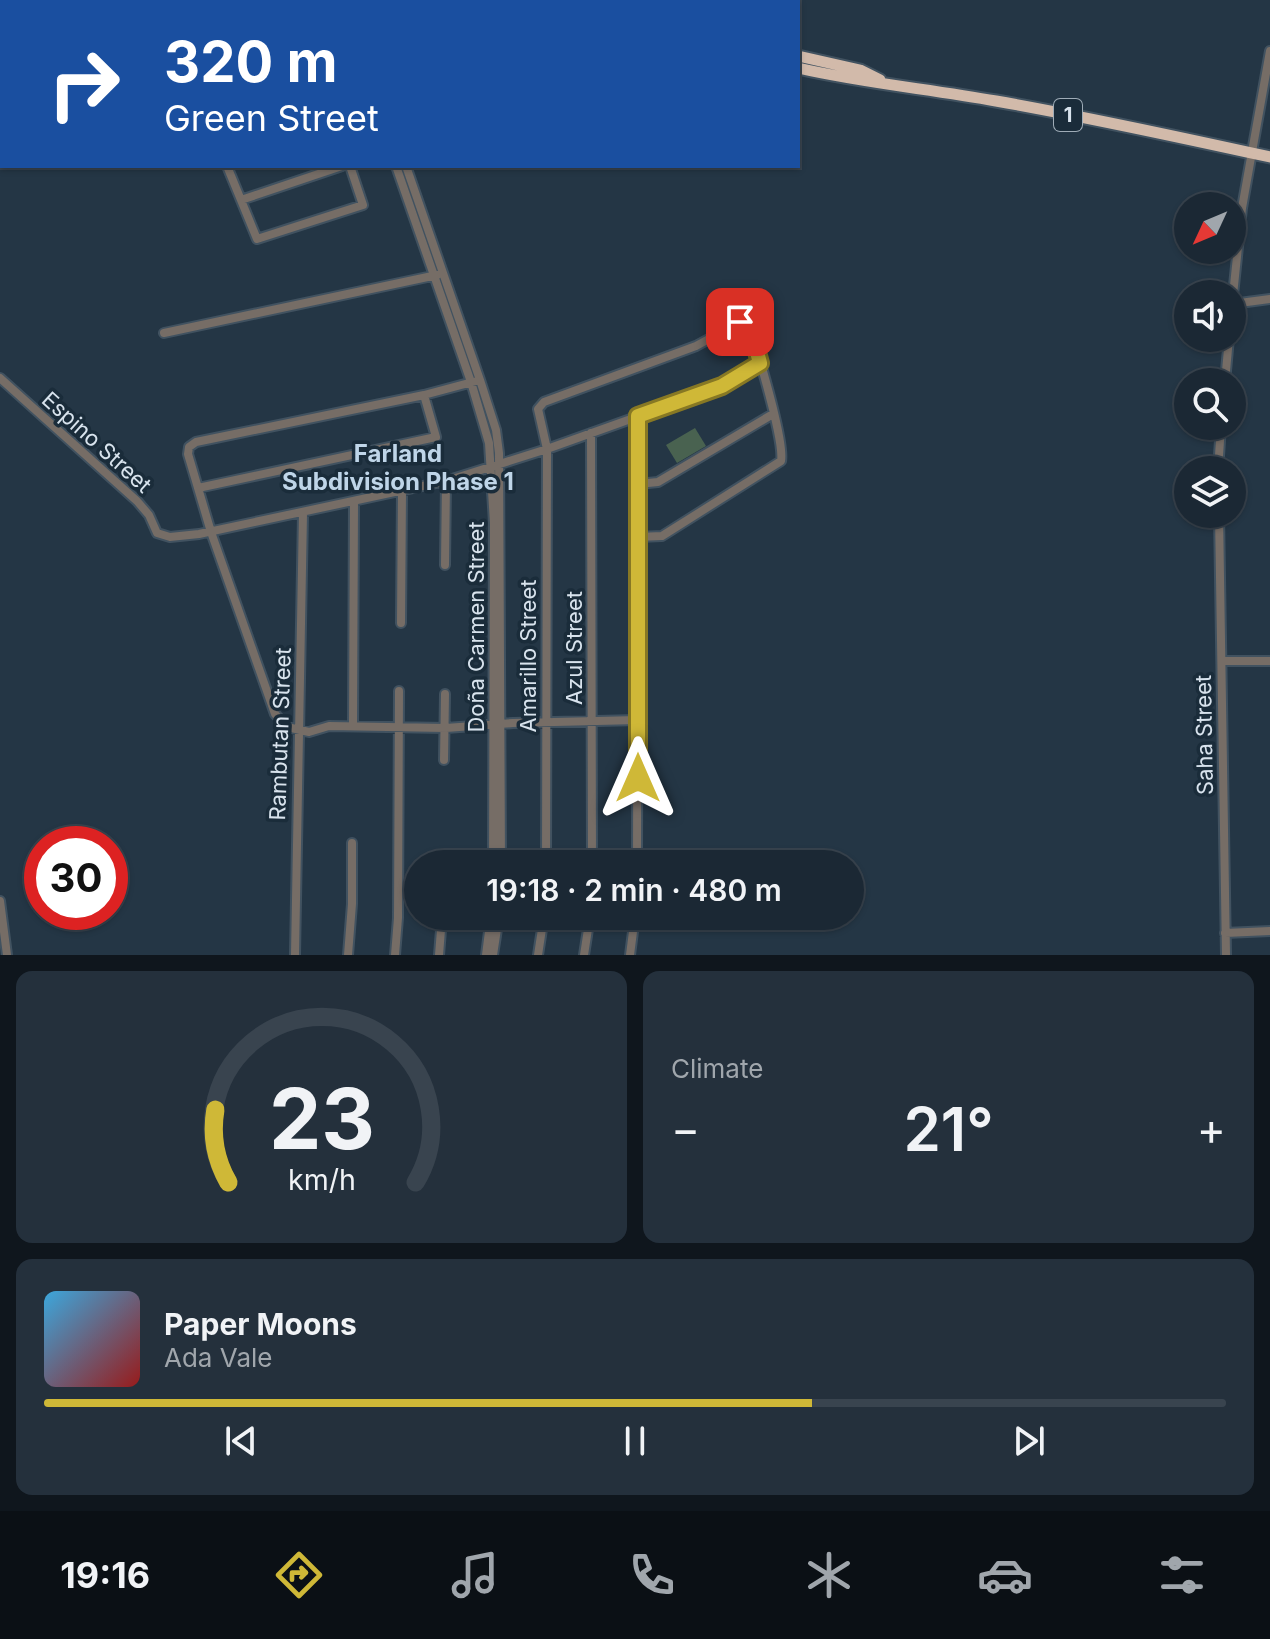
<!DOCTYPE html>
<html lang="en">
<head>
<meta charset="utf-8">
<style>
	body { margin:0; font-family:Inter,sans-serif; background:#24303c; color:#f1f3f6; height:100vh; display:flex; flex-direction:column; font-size:30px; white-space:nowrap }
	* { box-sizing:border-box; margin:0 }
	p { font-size:26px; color:#a0a6ac }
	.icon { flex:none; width:44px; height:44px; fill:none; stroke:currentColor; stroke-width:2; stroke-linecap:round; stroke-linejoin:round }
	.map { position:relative; height:955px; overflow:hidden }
	.sheet { display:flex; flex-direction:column; gap:16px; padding:16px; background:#0f161d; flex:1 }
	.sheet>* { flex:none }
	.hud { position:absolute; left:0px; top:0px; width:800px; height:168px; box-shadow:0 2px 6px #0004,0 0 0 2px #39444f; background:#1a4fa0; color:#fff; overflow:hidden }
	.needle { width:52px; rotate:226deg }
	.buttons { position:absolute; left:1174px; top:192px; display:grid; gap:16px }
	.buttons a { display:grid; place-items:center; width:72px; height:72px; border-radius:50%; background:#1b2834; box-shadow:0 2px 6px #0004,0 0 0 2px #39444f; font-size:40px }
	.speed { position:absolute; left:24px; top:826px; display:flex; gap:16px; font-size:40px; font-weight:700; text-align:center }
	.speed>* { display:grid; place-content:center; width:104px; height:104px; border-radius:50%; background:#1b2834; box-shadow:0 2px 6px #0004,0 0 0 2px #39444f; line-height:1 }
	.speed .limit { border:12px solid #d22; background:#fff; color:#111 }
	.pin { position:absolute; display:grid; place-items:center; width:68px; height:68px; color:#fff; margin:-34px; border-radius:16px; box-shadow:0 4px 12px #0006 }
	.me { position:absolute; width:88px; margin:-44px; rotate:0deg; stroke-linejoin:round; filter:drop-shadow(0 0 6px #0008) }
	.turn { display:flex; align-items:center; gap:28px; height:168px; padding:0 32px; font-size:36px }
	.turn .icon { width:104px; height:104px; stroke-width:2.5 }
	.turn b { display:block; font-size:56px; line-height:68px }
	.big { font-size:60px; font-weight:600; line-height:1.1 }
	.sheet .widget { flex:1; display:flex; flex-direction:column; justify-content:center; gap:12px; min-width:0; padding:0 28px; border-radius:16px; background:#24303c }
	.sheet .dial { align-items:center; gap:0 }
	.dial svg { height:208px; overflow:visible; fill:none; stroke:#39444f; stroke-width:7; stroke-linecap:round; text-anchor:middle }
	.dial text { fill:#f1f3f6; stroke:none }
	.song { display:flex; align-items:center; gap:24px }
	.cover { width:96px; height:96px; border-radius:12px; background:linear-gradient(135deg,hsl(200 70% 55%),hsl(0 70% 35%)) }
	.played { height:8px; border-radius:4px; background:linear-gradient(90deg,#cfb837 65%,#39444f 65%) }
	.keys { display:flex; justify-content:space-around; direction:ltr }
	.heat { display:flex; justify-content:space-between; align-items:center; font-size:44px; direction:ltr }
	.sheet .tiles { flex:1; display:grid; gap:16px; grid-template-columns:1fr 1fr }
	.widget:last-child { grid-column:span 2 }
	.trip { position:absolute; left:404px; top:850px; width:460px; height:80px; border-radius:40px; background:#1b2834; box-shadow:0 2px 6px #0004,0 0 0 2px #39444f; font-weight:600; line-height:80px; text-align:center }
	.tab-bar { display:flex; height:128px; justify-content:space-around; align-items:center; background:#0b1015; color:#a0a6ac }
	.tab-bar .icon { width:56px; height:56px }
	.tab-bar .on { color:#cfb837 }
	.tab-bar b { font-size:36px; color:#f1f3f6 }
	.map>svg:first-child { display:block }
	.green { fill:#496250 }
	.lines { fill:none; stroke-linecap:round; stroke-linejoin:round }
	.minor-casing { stroke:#415260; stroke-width:12 }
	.highway-casing { stroke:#415260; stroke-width:15 }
	.minor { stroke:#766d66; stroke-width:8 }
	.highway { stroke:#d2baaa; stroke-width:11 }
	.route-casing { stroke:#877824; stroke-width:20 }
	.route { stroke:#cfb837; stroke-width:14 }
	.labels { text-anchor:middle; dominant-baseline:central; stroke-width:7; stroke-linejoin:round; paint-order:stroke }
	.shield { fill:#1a2c3a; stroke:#9facb7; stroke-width:2 }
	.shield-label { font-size:20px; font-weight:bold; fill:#d8e3ed }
	.street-label { font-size:22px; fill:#d8e3ed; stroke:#1a2c3a }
	.neighbourhood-label { font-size:24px; font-weight:bold; fill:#bfd5e8; stroke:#1a2c3a }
</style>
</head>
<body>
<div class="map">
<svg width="1270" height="955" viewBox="0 0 1270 955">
	<rect width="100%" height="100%" fill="#243645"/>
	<path class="green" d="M695,428L706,446L677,463L666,445Z"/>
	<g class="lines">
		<defs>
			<path id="minor" d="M339,0V2
				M348,0L349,2
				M641,0V2
				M572,2V0
				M227,166L257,239L363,205L350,166
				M396,166L471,382L489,443L494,523L493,864
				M406,166L480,380L496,430L499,453L501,864
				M241,200L342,166
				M1232,304L1270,299
				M1232,305L1242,208L1270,51
				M164,333L437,275
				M0,378L137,501L149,515L157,533L170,537L199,534L446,481L547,449L709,391L760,363
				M480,380L424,395L196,442L189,447L188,454L211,532L275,714L287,727L309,732L329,726L446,728L513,723L638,720
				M1225,382L1229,338
				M591,433L592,864
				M1218,470L1221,426
				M638,484L658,482L773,414
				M198,488L436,437L424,395
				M1219,514L1226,955
				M445,565L446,481
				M401,623L402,491
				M1222,661H1270
				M353,726L354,502
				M444,760L445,694
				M546,864L547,449L538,409L544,402L696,346L740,322H746L750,326C757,351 785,441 781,461L662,536L638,537
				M637,864L638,416
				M0,901L7,955
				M1225,933L1270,931
				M295,955L303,513
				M348,955L352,904V843
				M395,955L398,918L399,691
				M439,955L441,930
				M486,955L491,916
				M493,955L499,916
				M538,955L544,916
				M584,955L590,916
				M630,955L635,916"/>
			<path id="highway" d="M479,0L489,2
				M526,0L535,2
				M798,56L860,70L880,80
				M798,68C863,83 930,89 996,101C1088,117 1179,137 1270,157"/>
		</defs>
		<use href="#minor" class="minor-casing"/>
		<use href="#highway" class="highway-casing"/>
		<use href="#minor" class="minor"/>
		<use href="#highway" class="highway"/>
	</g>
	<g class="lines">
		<defs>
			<path id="route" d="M638,778V416L722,386L760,363L750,326L746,322H740"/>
		</defs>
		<use href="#route" class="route-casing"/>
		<use href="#route" class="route"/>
	</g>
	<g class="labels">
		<rect class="shield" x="1054" y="99" width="28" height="32" rx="6"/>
		<g class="shield-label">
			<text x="1068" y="115">1</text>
		</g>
		<g class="street-label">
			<text transform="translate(97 442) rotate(42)">Espino Street</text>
			<text transform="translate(476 627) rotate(-90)">Doña Carmen Street</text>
			<text transform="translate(574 648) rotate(-90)">Azul Street</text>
			<text transform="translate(528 656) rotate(-90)">Amarillo Street</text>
			<text transform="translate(280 734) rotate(-88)">Rambutan Street</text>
			<text transform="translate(1204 735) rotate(-91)">Saha Street</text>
		</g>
		<g class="neighbourhood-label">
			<text x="398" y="453">Farland<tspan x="398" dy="28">Subdivision Phase 1</tspan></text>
		</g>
	</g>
</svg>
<div class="buttons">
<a><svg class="needle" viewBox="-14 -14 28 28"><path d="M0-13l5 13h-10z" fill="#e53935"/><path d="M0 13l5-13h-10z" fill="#a0a6ac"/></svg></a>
<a><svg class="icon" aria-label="sound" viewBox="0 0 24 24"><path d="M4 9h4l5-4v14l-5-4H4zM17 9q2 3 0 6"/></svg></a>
<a><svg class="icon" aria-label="search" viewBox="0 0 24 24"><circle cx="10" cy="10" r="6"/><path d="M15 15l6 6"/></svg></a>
<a><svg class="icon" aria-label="layers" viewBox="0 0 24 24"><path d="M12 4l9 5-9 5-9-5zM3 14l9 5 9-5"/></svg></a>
</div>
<div class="speed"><div class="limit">30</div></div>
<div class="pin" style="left:740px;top:322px;background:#d93025"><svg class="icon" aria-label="arrive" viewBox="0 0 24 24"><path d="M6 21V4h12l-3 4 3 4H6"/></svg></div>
<svg class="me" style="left:638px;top:778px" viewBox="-20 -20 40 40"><path d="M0-17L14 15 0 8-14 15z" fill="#cfb837" stroke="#fff" stroke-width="4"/></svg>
<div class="trip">19:18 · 2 min · 480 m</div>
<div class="hud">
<div class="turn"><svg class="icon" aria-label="right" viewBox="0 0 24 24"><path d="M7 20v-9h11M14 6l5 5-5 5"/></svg><div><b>320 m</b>Green Street</div></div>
</div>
</div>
<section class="sheet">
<div class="tiles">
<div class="widget dial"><svg viewBox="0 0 100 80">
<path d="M14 69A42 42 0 1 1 86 69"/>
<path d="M14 69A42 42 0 0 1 9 41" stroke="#cfb837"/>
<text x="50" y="56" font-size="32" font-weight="700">23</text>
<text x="50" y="72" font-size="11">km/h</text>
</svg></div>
<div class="widget"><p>Climate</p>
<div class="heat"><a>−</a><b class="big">21°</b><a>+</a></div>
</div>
<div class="widget">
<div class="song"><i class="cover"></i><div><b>Paper Moons</b><p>Ada Vale</p></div></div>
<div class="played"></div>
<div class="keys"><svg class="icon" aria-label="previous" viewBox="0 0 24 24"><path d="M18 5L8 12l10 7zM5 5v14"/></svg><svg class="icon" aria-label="pause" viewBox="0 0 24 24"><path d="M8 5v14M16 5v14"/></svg><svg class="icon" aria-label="next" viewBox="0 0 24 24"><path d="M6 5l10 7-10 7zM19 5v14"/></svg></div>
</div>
</div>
</section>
<nav class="tab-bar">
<b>19:16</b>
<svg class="icon on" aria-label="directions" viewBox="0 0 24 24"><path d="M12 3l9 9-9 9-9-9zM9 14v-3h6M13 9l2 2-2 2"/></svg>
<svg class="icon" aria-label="music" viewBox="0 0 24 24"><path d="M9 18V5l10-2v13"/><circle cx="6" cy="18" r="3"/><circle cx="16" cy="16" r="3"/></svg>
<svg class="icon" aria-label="phone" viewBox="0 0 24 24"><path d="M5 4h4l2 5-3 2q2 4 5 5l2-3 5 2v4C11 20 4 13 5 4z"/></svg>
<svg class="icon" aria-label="climate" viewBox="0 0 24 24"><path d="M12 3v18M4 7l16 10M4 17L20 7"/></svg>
<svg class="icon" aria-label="car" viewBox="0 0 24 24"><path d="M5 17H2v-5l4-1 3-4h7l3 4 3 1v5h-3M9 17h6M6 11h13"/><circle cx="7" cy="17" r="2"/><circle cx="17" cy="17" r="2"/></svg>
<svg class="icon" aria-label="filters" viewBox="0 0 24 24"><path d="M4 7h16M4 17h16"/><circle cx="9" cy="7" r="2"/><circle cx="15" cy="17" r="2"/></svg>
</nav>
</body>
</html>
